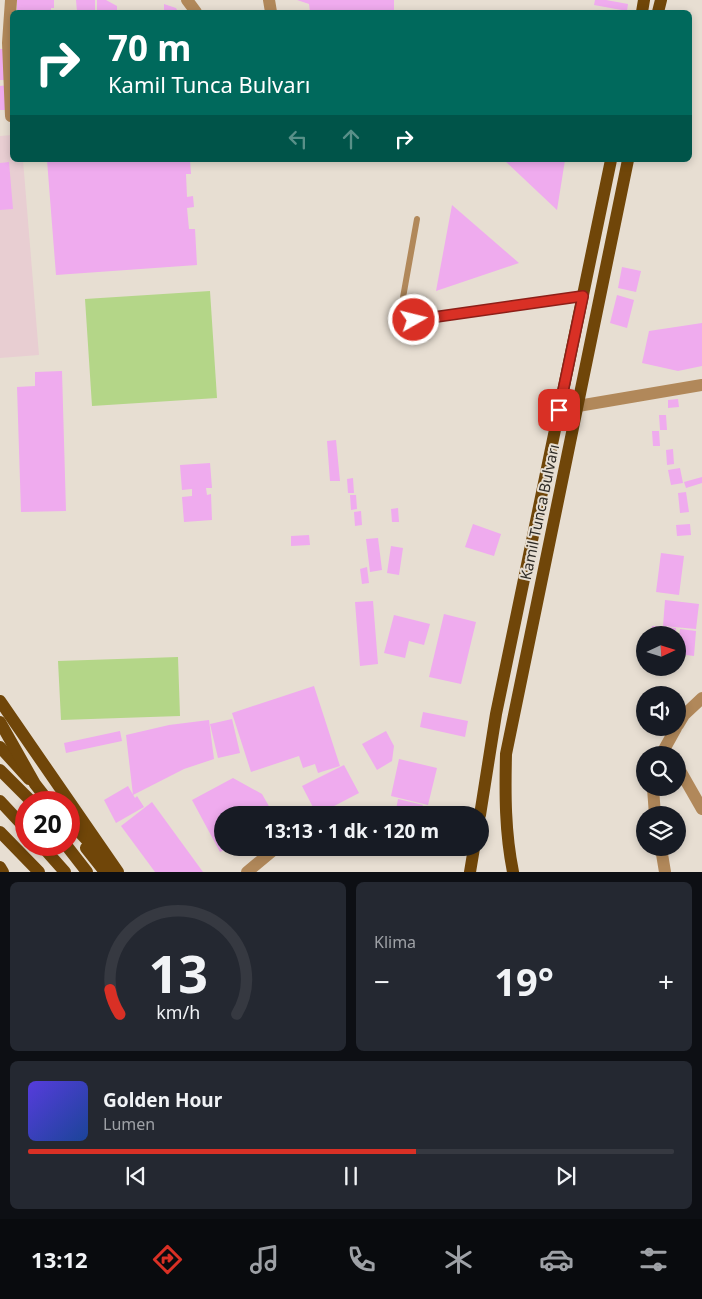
<!DOCTYPE html>
<html lang="tr">
<head>
<meta charset="utf-8">
<style>
	body { margin:0; font-family:"Noto Sans",sans-serif; background:#242831; color:#f1f3f6; height:100vh; display:flex; flex-direction:column; font-size:19px; white-space:nowrap }
	* { box-sizing:border-box; margin:0 }
	p { font-size:16px; color:#9ea1a6 }
	.icon { flex:none; width:28px; height:28px; fill:none; stroke:currentColor; stroke-width:2; stroke-linecap:round; stroke-linejoin:round }
	.map { position:relative; height:872px; overflow:hidden }
	.panel { display:flex; flex-direction:column; gap:10px; padding:10px; background:#0d0f14; flex:1 }
	.panel>* { flex:none }
	.hud { position:absolute; left:10px; top:10px; width:682px; height:152px; border-radius:8px; box-shadow:0 2px 8px #0003; background:#00695c; color:#fff; overflow:hidden }
	.needle { width:32px; rotate:86deg }
	.buttons { position:absolute; left:636px; top:626px; display:grid; gap:10px }
	.buttons a { display:grid; place-items:center; width:50px; height:50px; border-radius:50%; background:#171b24; box-shadow:0 2px 8px #0003; font-size:25px }
	.speed { position:absolute; left:15px; top:791px; display:flex; gap:10px; font-size:25px; font-weight:700; text-align:center }
	.speed>* { display:grid; place-content:center; width:65px; height:65px; border-radius:50%; background:#171b24; box-shadow:0 2px 8px #0003; line-height:1 }
	.speed .limit { border:8px solid #d22; background:#fff; color:#111 }
	.pin { position:absolute; display:grid; place-items:center; width:42px; height:42px; color:#fff; margin:-21px; border-radius:10px; box-shadow:0 2px 8px #0006 }
	.me { position:absolute; width:55px; margin:-28px; rotate:82deg; stroke-linejoin:round; filter:drop-shadow(0 0 4px #0008) }
	.turn { display:flex; align-items:center; gap:18px; height:105px; padding:0 15px; font-size:22px }
	.turn .icon { width:65px; height:65px; stroke-width:2.5 }
	.turn b { display:block; font-size:35px; line-height:42px }
	.lanes { display:flex; align-items:center; height:48px; padding:0 15px; background:#0003; justify-content:center; gap:25px; direction:ltr }
	.lanes .off { opacity:.35 }
	.big { font-size:38px; font-weight:700; line-height:1.1 }
	.panel .tile { flex:1; display:flex; flex-direction:column; justify-content:center; gap:8px; min-width:0; padding:0 18px; border-radius:8px; background:#242831 }
	.panel .dial { align-items:center; gap:0 }
	.dial svg { height:130px; overflow:visible; fill:none; stroke:#363941; stroke-width:7; stroke-linecap:round; text-anchor:middle }
	.dial text { fill:#f1f3f6; stroke:none }
	.song { display:flex; align-items:center; gap:15px }
	.cover { width:60px; height:60px; border-radius:8px; background:linear-gradient(135deg,hsl(250 70% 55%),hsl(220 70% 35%)) }
	.played { height:5px; border-radius:2px; background:linear-gradient(90deg,#d93025 60%,#363941 60%) }
	.keys { display:flex; justify-content:space-around; direction:ltr }
	.heat { display:flex; justify-content:space-between; align-items:center; font-size:28px; direction:ltr }
	.panel .tiles { flex:1; display:grid; gap:10px; grid-template-columns:1fr 1fr }
	.tile:last-child { grid-column:span 2 }
	.trip { position:absolute; left:214px; top:806px; width:275px; height:50px; border-radius:25px; background:#171b24; box-shadow:0 2px 8px #0003; font-weight:700; line-height:50px; text-align:center }
	.tab-bar { display:flex; height:80px; justify-content:space-around; align-items:center; background:#090b0e; color:#9ea1a6 }
	.tab-bar .icon { width:35px; height:35px }
	.tab-bar .active { color:#d93025 }
	.tab-bar b { font-size:22px; color:#f1f3f6 }
	.map>svg:first-child { display:block }
	.education { fill:#e8ced2 }
	.green { fill:#b4d688 }
	.building { fill:#efabee }
	.lines { fill:none; stroke-linecap:round; stroke-linejoin:round }
	.lane { stroke:#b1885a; stroke-width:6 }
	.street { stroke:#b1885a; stroke-width:12 }
	.primary { stroke:#704609; stroke-width:12 }
	.primary-bridge { stroke:#704609; stroke-width:12 }
	.route-casing { stroke:#8d1f18; stroke-width:12 }
	.route { stroke:#d93025; stroke-width:9 }
	.labels { text-anchor:middle; dominant-baseline:central; stroke-width:4; stroke-linejoin:round; paint-order:stroke }
	.street-label { font-size:15px; fill:#2d2a25; stroke:#e7ded2 }
</style>
</head>
<body>
<div class="map">
<svg width="702" height="872" viewBox="0 0 702 872">
	<rect width="100%" height="100%" fill="#e7ded2"/>
	<path class="education" d="M12,135V160H23L39,355L0,358V136Z"/>
	<path class="green" d="M210,291L217,398L92,406L85,299Z
		M178,657L180,716L61,720L58,661Z"/>
	<path class="building" d="M17,0H54V8H51V12H17Z
		M76,0H95V12H77Z
		M97,0H106L117,6V12H97Z
		M297,0H394V12H310L309,4Z
		M595,0H606L628,4L627,11L594,5Z
		M164,4L176,8L178,12H164Z
		M0,49H5L6,80H0Z
		M9,85L10,110H0V86Z
		M47,160H190L191,174H186L187,197L193,196L194,207L187,208L189,229H195L197,265L56,275Z
		M504,160H565L557,210Z
		M9,162L13,209L0,210V163Z
		M452,205L519,263L436,291Z
		M622,267L641,271L636,292L618,288Z
		M617,295L634,300L627,328L610,323Z
		M702,323V366L678,371L642,363L649,331Z
		M62,371L66,511L21,512L17,387L35,386V372Z
		M678,399L679,407L668,408V400Z
		M659,415H666L667,430H660Z
		M652,431H659L660,446H653Z
		M336,440L340,481H330L327,441Z
		M673,449L674,464L667,465L666,450Z
		M210,463L212,488H206L207,495L211,494L212,520L184,522L182,497L192,496V489L182,490L180,465Z
		M680,468L683,483L671,485L668,470Z
		M702,477V483L686,488L684,482Z
		M353,478L354,493H348L347,479Z
		M686,492L689,512L680,513L678,493Z
		M350,495H356L357,509L351,510Z
		M398,508L399,522H392L391,509Z
		M361,511L362,525L355,526L354,512Z
		M473,524L501,534L494,556L465,547Z
		M690,524L691,535L677,536L676,525Z
		M309,535L310,545L291,546V536Z
		M378,538L382,570L370,572L366,539Z
		M391,546L403,548L399,575L387,573Z
		M661,553L684,556L679,595L656,592Z
		M367,567L369,583L362,584L360,569Z
		M665,600L699,604L696,629L663,626Z
		M373,601L378,664L360,666L355,602Z
		M444,614L476,622L461,684L429,677Z
		M394,615L430,624L424,645L409,641L405,658L384,653Z
		M652,626L676,628V635H651Z
		M680,629L696,631L694,656L678,654Z
		M314,686L340,766L318,773L315,764L303,768L299,756L251,772L232,713Z
		M423,712L468,721L465,737L420,727Z
		M232,719L240,753L218,758L210,724Z
		M209,720L214,759L184,769L133,795L126,735L169,725Z
		M120,731L122,741L66,753L64,743Z
		M386,731L394,746L392,761L377,770L362,744Z
		M399,759L437,768L428,805L391,796Z
		M344,765L359,793L317,815L302,786Z
		M233,778L262,794L274,815H222V848H228L220,852L192,800Z
		M128,786L135,798L137,796L144,807L116,823L104,800Z
		M398,799L423,805L420,815H395Z
		M152,802L203,872H155L121,826Z"/>
	<g class="lines">
		<path class="lane" d="M417,219L402,303C402,312 406,317 414,320L583,296"/>
		<path class="street" d="M11,0L8,43L11,116
			M187,0L196,12
			M269,0L271,12
			M578,406L702,385
			M678,725L684,715L702,698
			M661,755L676,728
			M678,767L702,809
			M653,788L655,815
			M661,848L665,872
			M247,872L276,848"/>
		<path class="primary" d="M642,12L644,0
			M658,12L661,0
			M0,701L118,872
			M0,747L29,779
			M0,770L32,802
			M0,801L26,829
			M480,815L496,714L611,160
			M69,821L97,851
			M0,832L39,872
			M41,845L65,872
			M66,845L87,872
			M86,848L105,872
			M0,867L3,872
			M470,872L474,848
			M513,872C505,832 505,794 506,754L628,160"/>
		<path class="primary-bridge" d="M0,722L35,784L49,802"/>
	</g>
	<g class="lines">
		<defs>
			<path id="route" d="M414,320L583,296L559,410"/>
		</defs>
		<use href="#route" class="route-casing"/>
		<use href="#route" class="route"/>
	</g>
	<g class="labels">
		<g class="street-label">
			<text transform="translate(539 512) rotate(-78)">Kamil Tunca Bulvarı</text>
		</g>
	</g>
</svg>
<div class="buttons">
<a><svg class="needle" viewBox="-14 -14 28 28"><path d="M0-13l5 13h-10z" fill="#e53935"/><path d="M0 13l5-13h-10z" fill="#9ea1a6"/></svg></a>
<a><svg class="icon" aria-label="sound" viewBox="0 0 24 24"><path d="M4 9h4l5-4v14l-5-4H4zM17 9q2 3 0 6"/></svg></a>
<a><svg class="icon" aria-label="search" viewBox="0 0 24 24"><circle cx="10" cy="10" r="6"/><path d="M15 15l6 6"/></svg></a>
<a><svg class="icon" aria-label="layers" viewBox="0 0 24 24"><path d="M12 4l9 5-9 5-9-5zM3 14l9 5 9-5"/></svg></a>
</div>
<div class="speed"><div class="limit">20</div></div>
<div class="pin" style="left:559px;top:410px;background:#d93025"><svg class="icon" aria-label="arrive" viewBox="0 0 24 24"><path d="M6 21V4h12l-3 4 3 4H6"/></svg></div>
<svg class="me" style="left:414px;top:320px" viewBox="-20 -20 40 40"><circle r="17" fill="#d93025" stroke="#fff" stroke-width="3"/><path d="M0-11L8 9 0 5-8 9z" fill="#fff"/></svg>
<div class="trip">13:13 · 1 dk · 120 m</div>
<div class="hud">
<div class="turn"><svg class="icon" aria-label="right" viewBox="0 0 24 24"><path d="M7 20v-9h11M14 6l5 5-5 5"/></svg><div><b>70 m</b>Kamil Tunca Bulvarı</div></div>
<div class="lanes"><svg class="icon off" aria-label="left" viewBox="0 0 24 24"><path d="M17 20v-9H6M10 6l-5 5 5 5"/></svg><svg class="icon off" aria-label="ahead" viewBox="0 0 24 24"><path d="M12 20V5M6 11l6-6 6 6"/></svg><svg class="icon" aria-label="right" viewBox="0 0 24 24"><path d="M7 20v-9h11M14 6l5 5-5 5"/></svg></div>
</div>
</div>
<section class="panel">
<div class="tiles">
<div class="tile dial"><svg viewBox="0 0 100 80">
<path d="M14 69A42 42 0 1 1 86 69"/>
<path d="M14 69A42 42 0 0 1 8 54" stroke="#d93025"/>
<text x="50" y="56" font-size="32" font-weight="700">13</text>
<text x="50" y="72" font-size="11">km/h</text>
</svg></div>
<div class="tile"><p>Klima</p>
<div class="heat"><a>−</a><b class="big">19°</b><a>+</a></div>
</div>
<div class="tile">
<div class="song"><i class="cover"></i><div><b>Golden Hour</b><p>Lumen</p></div></div>
<div class="played"></div>
<div class="keys"><svg class="icon" aria-label="previous" viewBox="0 0 24 24"><path d="M18 5L8 12l10 7zM5 5v14"/></svg><svg class="icon" aria-label="pause" viewBox="0 0 24 24"><path d="M8 5v14M16 5v14"/></svg><svg class="icon" aria-label="next" viewBox="0 0 24 24"><path d="M6 5l10 7-10 7zM19 5v14"/></svg></div>
</div>
</div>
</section>
<nav class="tab-bar">
<b>13:12</b>
<svg class="icon active" aria-label="directions" viewBox="0 0 24 24"><path d="M12 3l9 9-9 9-9-9zM9 14v-3h6M13 9l2 2-2 2"/></svg>
<svg class="icon" aria-label="music" viewBox="0 0 24 24"><path d="M9 18V5l10-2v13"/><circle cx="6" cy="18" r="3"/><circle cx="16" cy="16" r="3"/></svg>
<svg class="icon" aria-label="phone" viewBox="0 0 24 24"><path d="M5 4h4l2 5-3 2q2 4 5 5l2-3 5 2v4C11 20 4 13 5 4z"/></svg>
<svg class="icon" aria-label="climate" viewBox="0 0 24 24"><path d="M12 3v18M4 7l16 10M4 17L20 7"/></svg>
<svg class="icon" aria-label="car" viewBox="0 0 24 24"><path d="M5 17H2v-5l4-1 3-4h7l3 4 3 1v5h-3M9 17h6M6 11h13"/><circle cx="7" cy="17" r="2"/><circle cx="17" cy="17" r="2"/></svg>
<svg class="icon" aria-label="filters" viewBox="0 0 24 24"><path d="M4 7h16M4 17h16"/><circle cx="9" cy="7" r="2"/><circle cx="15" cy="17" r="2"/></svg>
</nav>
</body>
</html>
